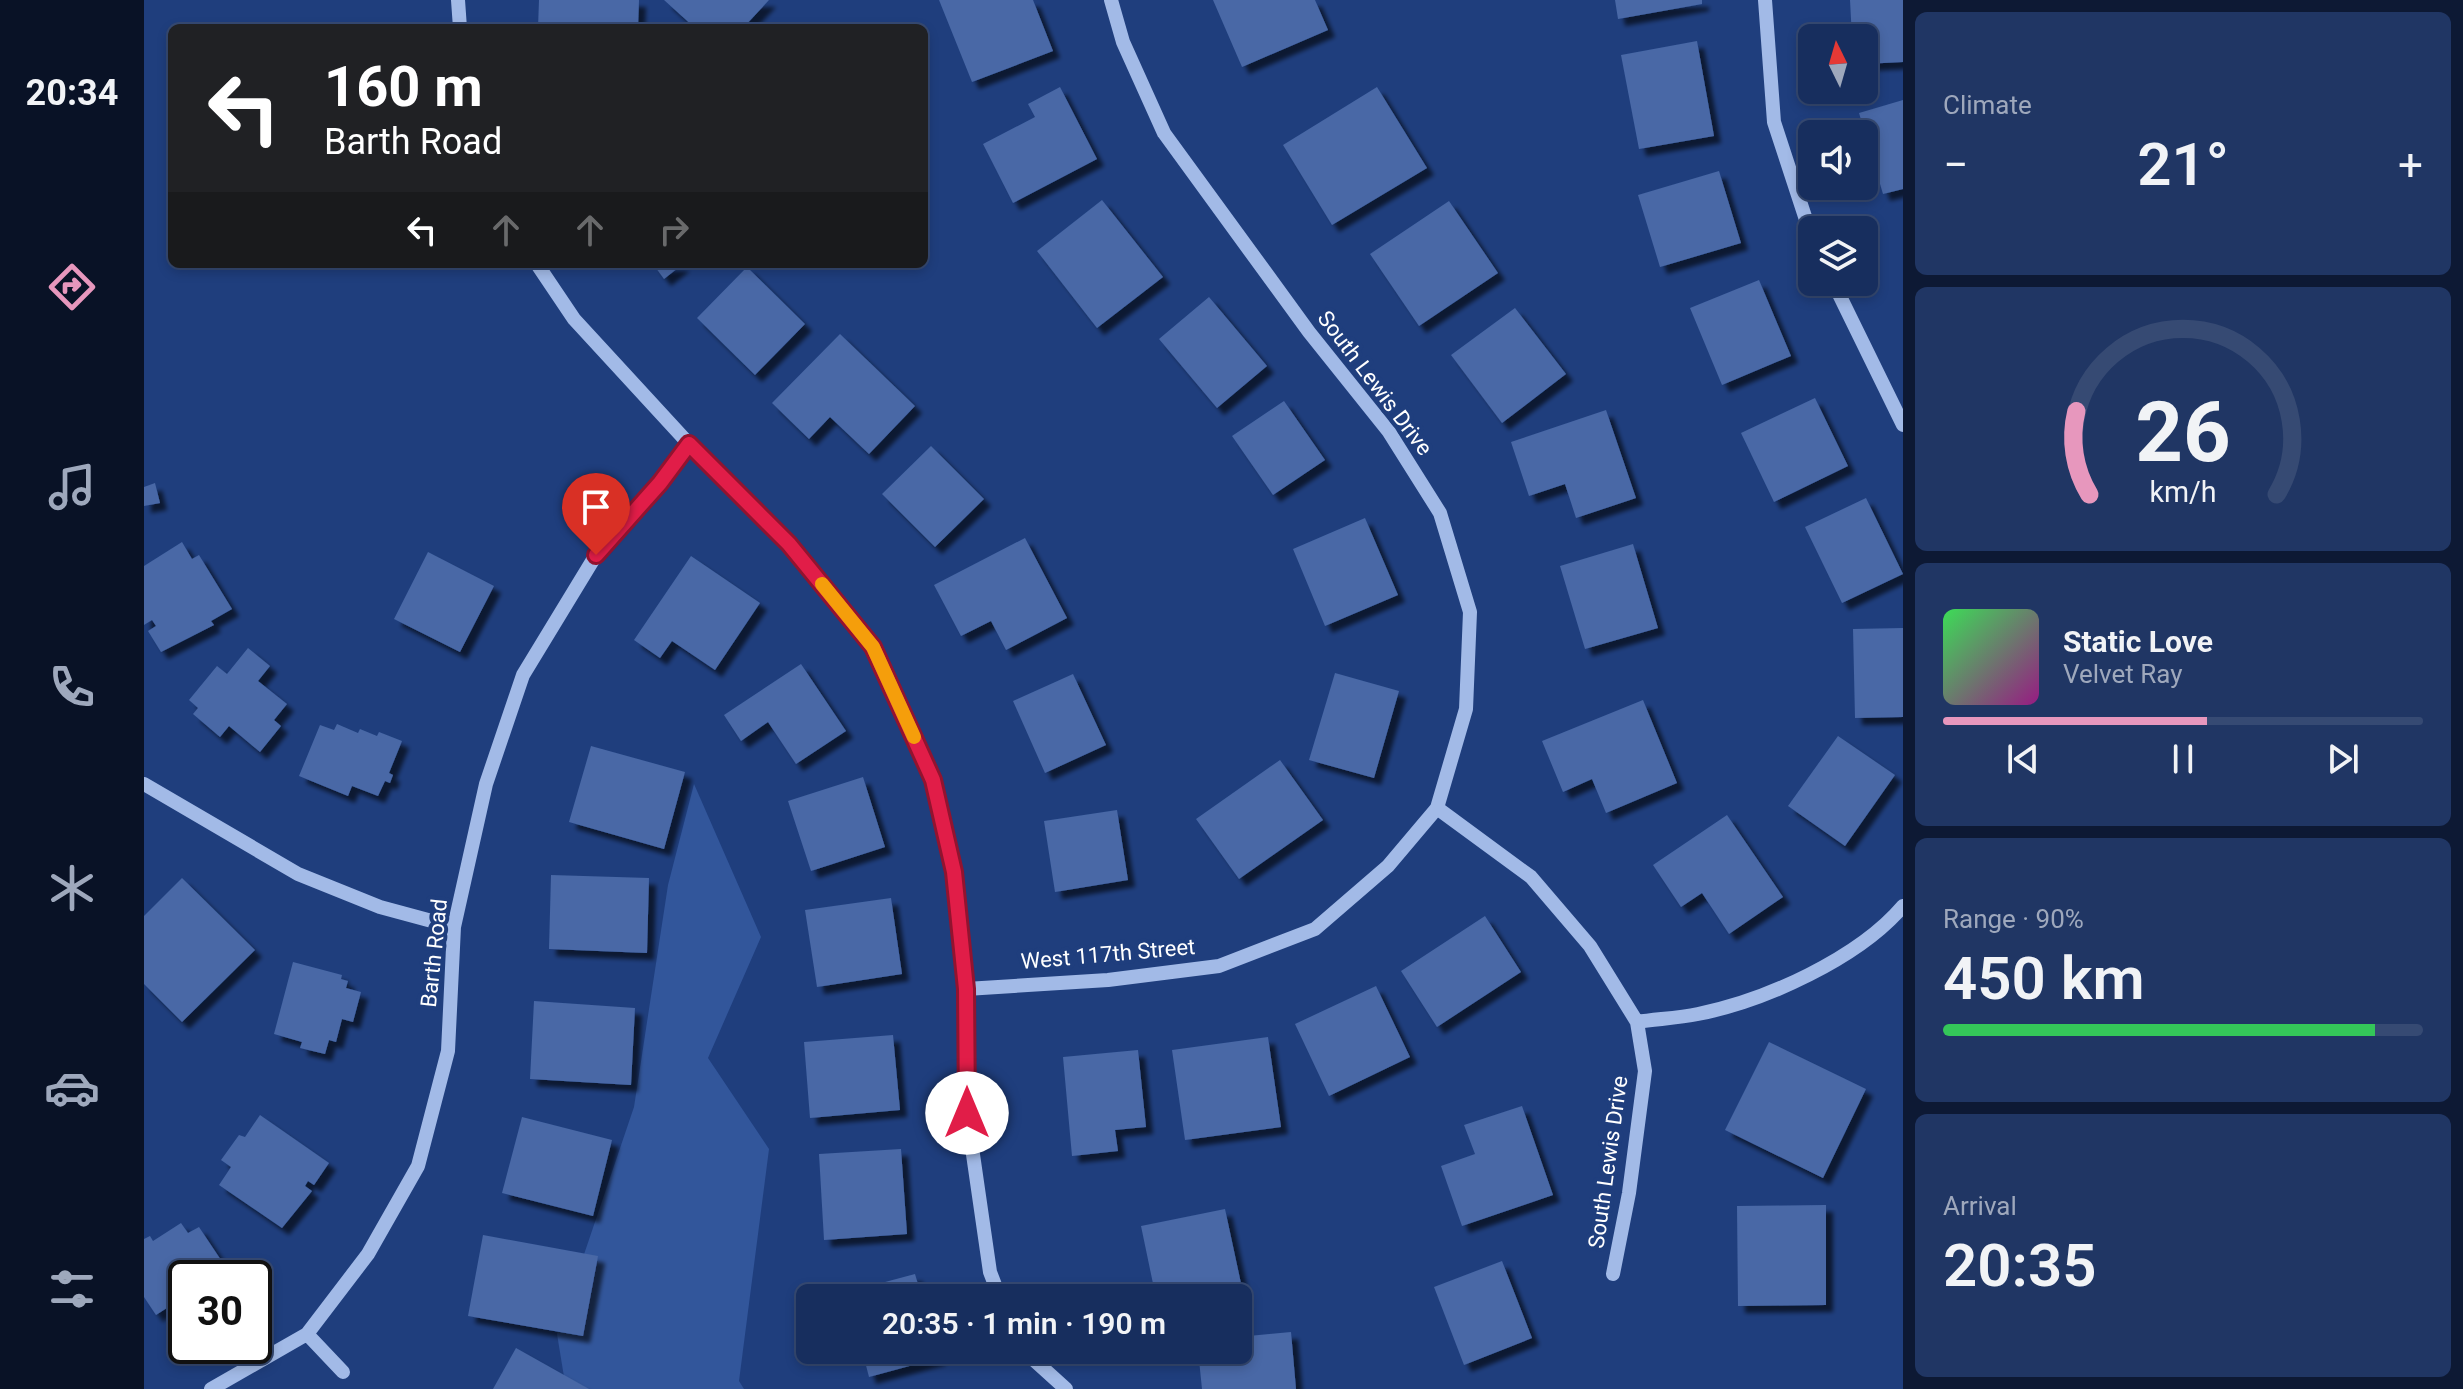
<!DOCTYPE html>
<html lang="en">
<head>
<meta charset="utf-8">
<style>
	body { margin:0; font-family:Roboto,sans-serif; background:#203664; color:#f1f3f6; height:100vh; display:flex; flex-direction:column; font-size:30px; white-space:nowrap }
	* { box-sizing:border-box; margin:0 }
	p { font-size:26px; color:#9ea8bc }
	.icon { flex:none; width:44px; height:44px; fill:none; stroke:currentColor; stroke-width:2; stroke-linecap:round; stroke-linejoin:round }
	.map { position:relative; flex:1; overflow:hidden }
	.panel { display:flex; flex-direction:column; gap:12px; padding:12px; background:#0d1934; width:560px }
	.panel>* { flex:none }
	.top-card { position:absolute; left:24px; top:24px; width:760px; height:244px; border-radius:12px; box-shadow:0 4px 12px #0003,0 0 0 2px #364a73; background:#202124; color:#fff; overflow:hidden }
	.needle { width:52px; rotate:355deg }
	.buttons { position:absolute; left:1654px; top:24px; display:grid; gap:16px }
	.buttons a { display:grid; place-items:center; width:80px; height:80px; border-radius:12px; background:#172e5e; box-shadow:0 4px 12px #0003,0 0 0 2px #364a73; font-size:40px }
	.speed { position:absolute; left:24px; top:1260px; display:flex; gap:16px; font-size:40px; font-weight:700; text-align:center }
	.speed>* { display:grid; place-content:center; width:104px; height:104px; border-radius:50%; background:#172e5e; box-shadow:0 4px 12px #0003,0 0 0 2px #364a73; line-height:1 }
	.speed .limit { border:4px solid #111; border-radius:12px; background:#fff; color:#111 }
	.pin { position:absolute; display:grid; place-items:center; width:68px; height:68px; color:#fff; margin:-82px -34px; border-radius:50% 50% 50% 0; rotate:-45deg; box-shadow:0 0 8px #0007 }
	.pin .icon { rotate:45deg }
	.me { position:absolute; width:88px; margin:-44px; rotate:0deg; stroke-linejoin:round; filter:drop-shadow(0 0 6px #0008) }
	.turn { display:flex; align-items:center; gap:28px; height:168px; padding:0 24px; font-size:36px }
	.turn .icon { width:104px; height:104px; stroke-width:2.5 }
	.turn b { display:block; font-size:56px; line-height:68px }
	.lanes { display:flex; align-items:center; height:76px; padding:0 24px; background:#0003; justify-content:center; gap:40px; direction:ltr }
	.lanes .off { opacity:.35 }
	.big { font-size:60px; font-weight:600; line-height:1.1 }
	.panel .card { flex:1; display:flex; flex-direction:column; justify-content:center; gap:12px; min-width:0; padding:0 28px; border-radius:12px; background:#203664 }
	.panel .dial { align-items:center; gap:0 }
	.dial svg { height:208px; overflow:visible; fill:none; stroke:#364a73; stroke-width:7; stroke-linecap:round; text-anchor:middle }
	.dial text { fill:#f1f3f6; stroke:none }
	.song { display:flex; align-items:center; gap:24px }
	.cover { width:96px; height:96px; border-radius:12px; background:linear-gradient(135deg,hsl(130 70% 55%),hsl(310 70% 35%)) }
	.played { height:8px; border-radius:4px; background:linear-gradient(90deg,#e797bd 55%,#364a73 55%) }
	.keys { display:flex; justify-content:space-around; direction:ltr }
	.heat { display:flex; justify-content:space-between; align-items:center; font-size:44px; direction:ltr }
	.charge { height:12px; border-radius:6px; background:linear-gradient(90deg,#34c759 90%,#364a73 0) }
	.trip { position:absolute; left:652px; top:1284px; width:456px; height:80px; border-radius:12px; background:#172e5e; box-shadow:0 4px 12px #0003,0 0 0 2px #364a73; font-weight:600; line-height:80px; text-align:center }
	main { display:flex; flex:1; min-height:0 }
	.tab-bar { display:flex; flex-direction:column; width:144px; justify-content:space-around; align-items:center; background:#091226; color:#9ea8bc }
	.tab-bar .icon { width:56px; height:56px }
	.tab-bar .active { color:#e797bd }
	.tab-bar b { font-size:36px; color:#f1f3f6 }
	.map>svg:first-child { display:block }
	.green { fill:#32569b }
	.building { fill:#4868a6; filter:url(#shadow) }
	.lines { fill:none; stroke-linecap:round; stroke-linejoin:round }
	.minor { stroke:#a2bae7; stroke-width:14 }
	.route-casing { stroke:#92132f; stroke-width:20 }
	.route { stroke:#e11d48; stroke-width:14 }
	.slow { stroke:#f59e0b; stroke-width:14 }
	.labels { text-anchor:middle; dominant-baseline:central; stroke-width:8; stroke-linejoin:round; paint-order:stroke }
	.street-label { font-size:22px; fill:#fff; stroke:#1f3e7d }
</style>
</head>
<body>
<main>
<nav class="tab-bar">
<b>20:34</b>
<svg class="icon active" aria-label="directions" viewBox="0 0 24 24"><path d="M12 3l9 9-9 9-9-9zM9 14v-3h6M13 9l2 2-2 2"/></svg>
<svg class="icon" aria-label="music" viewBox="0 0 24 24"><path d="M9 18V5l10-2v13"/><circle cx="6" cy="18" r="3"/><circle cx="16" cy="16" r="3"/></svg>
<svg class="icon" aria-label="phone" viewBox="0 0 24 24"><path d="M5 4h4l2 5-3 2q2 4 5 5l2-3 5 2v4C11 20 4 13 5 4z"/></svg>
<svg class="icon" aria-label="climate" viewBox="0 0 24 24"><path d="M12 3v18M4 7l16 10M4 17L20 7"/></svg>
<svg class="icon" aria-label="car" viewBox="0 0 24 24"><path d="M5 17H2v-5l4-1 3-4h7l3 4 3 1v5h-3M9 17h6M6 11h13"/><circle cx="7" cy="17" r="2"/><circle cx="17" cy="17" r="2"/></svg>
<svg class="icon" aria-label="filters" viewBox="0 0 24 24"><path d="M4 7h16M4 17h16"/><circle cx="9" cy="7" r="2"/><circle cx="15" cy="17" r="2"/></svg>
</nav>
<div class="map">
<svg width="1759" height="1389" viewBox="0 0 1759 1389">
	<defs>
		<filter id="shadow"><feDropShadow dx="7" dy="7" stdDeviation="2" flood-color="#0009"/></filter>
	</defs>
	<rect width="100%" height="100%" fill="#1f3e7d"/>
	<path class="green" d="M550,784L617,937L564,1058L625,1149L595,1381L600,1389H422L413,1334L490,1107L524,885Z"/>
	<path class="building" d="M395,0H495L494,28H394Z
		M520,0H625L599,28H551Z
		M795,0H889L909,51L828,82Z
		M1069,0H1171L1184,30L1098,67Z
		M1471,0H1558V4L1474,19Z
		M1706,0H1759V62L1720,64V38H1708Z
		M1553,41L1570,136L1495,149L1477,55Z
		M916,87L953,159L869,203L839,144L891,117L884,104Z
		M1233,87L1283,168L1188,225L1139,145Z
		M1759,100V189L1739,194L1715,113Z
		M1575,171L1597,243L1516,267L1494,195Z
		M958,200L1019,277L953,328L893,251Z
		M1305,201L1354,273L1275,326L1226,254Z
		M509,264H539L520,279Z
		M603,267L661,324L611,375L553,318Z
		M1615,280L1647,356L1578,385L1546,308Z
		M1065,297L1123,366L1073,408L1015,339Z
		M1371,308L1422,374L1358,423L1307,355Z
		M696,334L771,406L725,454L686,417L665,439L628,403Z
		M1671,398L1704,466L1630,502L1597,433Z
		M1140,401L1181,460L1129,495L1088,436Z
		M1462,410L1492,498L1432,518L1421,484L1385,496L1367,442Z
		M787,446L840,499L791,547L738,494Z
		M11,483L16,503L0,506V487Z
		M1722,498L1759,574L1698,603L1661,527Z
		M1221,518L1254,595L1181,626L1149,549Z
		M881,538L923,618L862,650L847,621L817,636L790,585Z
		M38,542L48,559L55,555L88,609L67,621L70,625L17,652L4,631L12,626L8,620L0,625V566Z
		M1489,544L1514,628L1441,649L1416,566Z
		M284,552L350,586L316,652L250,619Z
		M547,556L616,603L571,670L528,641L516,658L490,640Z
		M1759,628V717L1711,718L1709,629Z
		M104,648L126,666L114,681L143,704L130,720L137,726L116,752L85,726L76,737L49,714L54,708L45,700L73,666L83,674Z
		M657,664L702,731L652,764L624,722L597,741L580,715Z
		M1191,673L1255,691L1230,778L1165,760Z
		M929,674L962,745L901,773L869,701Z
		M1499,700L1533,783L1462,813L1448,779L1419,792L1398,741Z
		M193,724L214,733L216,729L233,736L235,732L258,741L245,773L249,775L246,783L241,781L234,796L208,786L204,796L155,776L176,725L190,730Z
		M1694,736L1751,775L1701,846L1644,806Z
		M447,746L541,772L520,849L425,822Z
		M1136,760L1179,820L1095,879L1052,819Z
		M719,777L741,847L667,871L644,801Z
		M973,810L984,880L911,892L900,821Z
		M1583,815L1639,897L1585,934L1558,893L1537,907L1509,865Z
		M407,875L505,878L503,953L405,949Z
		M38,878L111,950L38,1022L0,984V916Z
		M747,898L758,974L673,987L661,910Z
		M1341,916L1377,972L1293,1027L1257,971Z
		M149,962L198,975L197,979L204,981L202,988L217,992L209,1022L198,1019L192,1042L185,1040L181,1054L156,1048L158,1042L130,1034Z
		M1232,986L1266,1057L1185,1096L1151,1024Z
		M390,1001L491,1008L487,1085L386,1079Z
		M749,1035L756,1110L666,1118L660,1042Z
		M1124,1037L1137,1127L1041,1140L1028,1050Z
		M1625,1042L1722,1089L1679,1178L1581,1130Z
		M994,1050L1002,1127L971,1130L974,1151L928,1156L919,1057Z
		M1378,1106L1409,1195L1318,1226L1297,1166L1331,1154L1320,1125Z
		M116,1115L185,1163L170,1185L164,1181L161,1186L168,1191L138,1228L75,1185L87,1167L77,1160L95,1135L101,1137Z
		M378,1117L468,1140L449,1216L358,1193Z
		M757,1149L763,1234L680,1240L675,1154Z
		M1682,1205V1305L1594,1306L1593,1206Z
		M1081,1209L1098,1288L1048,1298H1012L997,1226Z
		M37,1223L44,1233L55,1227L89,1278H42V1300L40,1297L12,1315L0,1297V1239L6,1236L9,1241Z
		M339,1235L454,1256L439,1336L324,1316Z
		M1358,1261L1388,1338L1320,1365L1290,1287Z
		M771,1274L778,1298H685V1297Z
		M1147,1332L1152,1389H1058L1054,1350H1094V1337Z
		M372,1348L445,1389H349Z
		M718,1350H792L795,1358L725,1377Z"/>
	<g class="lines">
		<path class="minor" d="M314,0L316,28
			M1621,0L1630,122L1668,238
			M393,264L430,319L545,444L645,544L729,647L789,780L810,872L822,989L823,1113L846,1272L856,1298
			M1689,282L1759,425
			M0,784L154,874L236,907L310,927
			M1293,808L1387,877L1446,946L1493,1022L1501,1071L1485,1193L1469,1274
			M822,989L964,980L1075,966L1171,929L1244,866L1293,808L1322,709L1326,612L1296,513L1245,432L1165,332L1020,133L979,42L967,0
			M1493,1022C1513,1019 1534,1018 1554,1014C1621,1001 1715,958 1759,906
			M163,1334L199,1372
			M879,1350L922,1389
			M67,1389L163,1334L224,1254L274,1166L304,1051L310,927L342,784L379,675L452,555L516,483L545,444"/>
	</g>
	<g class="lines">
		<defs>
			<path id="route" d="M452,555L516,483L545,444L645,544L729,647L789,780L810,872L822,989L823,1113"/>
		</defs>
		<use href="#route" class="route-casing"/>
		<use href="#route" class="route"/>
		<path class="slow" d="M678,584L729,647L770,737"/>
	</g>
	<g class="labels">
		<g class="street-label">
			<text transform="translate(1231 383) rotate(53)">South Lewis Drive</text>
			<text transform="translate(290 953) rotate(-84)">Barth Road</text>
			<text transform="translate(964 954) rotate(-5)">West 117th Street</text>
			<text transform="translate(1464 1162) rotate(-82)">South Lewis Drive</text>
		</g>
	</g>
</svg>
<div class="buttons">
<a><svg class="needle" viewBox="-14 -14 28 28"><path d="M0-13l5 13h-10z" fill="#e53935"/><path d="M0 13l5-13h-10z" fill="#9ea8bc"/></svg></a>
<a><svg class="icon" aria-label="sound" viewBox="0 0 24 24"><path d="M4 9h4l5-4v14l-5-4H4zM17 9q2 3 0 6"/></svg></a>
<a><svg class="icon" aria-label="layers" viewBox="0 0 24 24"><path d="M12 4l9 5-9 5-9-5zM3 14l9 5 9-5"/></svg></a>
</div>
<div class="speed"><div class="limit">30</div></div>
<div class="pin" style="left:452px;top:555px;background:#d93025"><svg class="icon" aria-label="arrive" viewBox="0 0 24 24"><path d="M6 21V4h12l-3 4 3 4H6"/></svg></div>
<svg class="me" style="left:823px;top:1113px" viewBox="-20 -20 40 40"><circle r="19" fill="#fff"/><path d="M0-13L10 11 0 6-10 11z" fill="#e11d48"/></svg>
<div class="trip">20:35 · 1 min · 190 m</div>
<div class="top-card">
<div class="turn"><svg class="icon" aria-label="left" viewBox="0 0 24 24"><path d="M17 20v-9H6M10 6l-5 5 5 5"/></svg><div><b>160 m</b>Barth Road</div></div>
<div class="lanes"><svg class="icon" aria-label="left" viewBox="0 0 24 24"><path d="M17 20v-9H6M10 6l-5 5 5 5"/></svg><svg class="icon off" aria-label="ahead" viewBox="0 0 24 24"><path d="M12 20V5M6 11l6-6 6 6"/></svg><svg class="icon off" aria-label="ahead" viewBox="0 0 24 24"><path d="M12 20V5M6 11l6-6 6 6"/></svg><svg class="icon off" aria-label="right" viewBox="0 0 24 24"><path d="M7 20v-9h11M14 6l5 5-5 5"/></svg></div>
</div>
</div>
<section class="panel">
<div class="card"><p>Climate</p>
<div class="heat"><a>−</a><b class="big">21°</b><a>+</a></div>
</div>
<div class="card dial"><svg viewBox="0 0 100 80">
<path d="M14 69A42 42 0 1 1 86 69"/>
<path d="M14 69A42 42 0 0 1 9 37" stroke="#e797bd"/>
<text x="50" y="56" font-size="32" font-weight="700">26</text>
<text x="50" y="72" font-size="11">km/h</text>
</svg></div>
<div class="card">
<div class="song"><i class="cover"></i><div><b>Static Love</b><p>Velvet Ray</p></div></div>
<div class="played"></div>
<div class="keys"><svg class="icon" aria-label="previous" viewBox="0 0 24 24"><path d="M18 5L8 12l10 7zM5 5v14"/></svg><svg class="icon" aria-label="pause" viewBox="0 0 24 24"><path d="M8 5v14M16 5v14"/></svg><svg class="icon" aria-label="next" viewBox="0 0 24 24"><path d="M6 5l10 7-10 7zM19 5v14"/></svg></div>
</div>
<div class="card"><p>Range · 90%</p><b class="big">450 km</b><div class="charge"></div></div>
<div class="card"><p>Arrival</p><b class="big">20:35</b></div>
</section>
</main>
</body>
</html>
